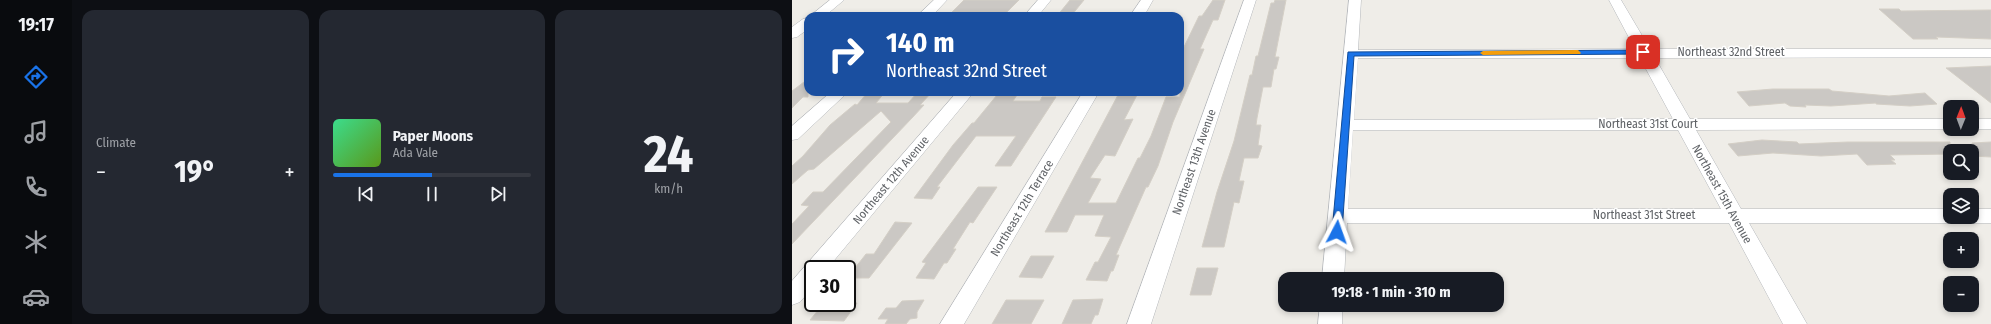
<!DOCTYPE html>
<html lang="en">
<head>
<meta charset="utf-8">
<style>
	body { margin:0; font-family:"Fira Sans Condensed",sans-serif; background:#242831; color:#f1f3f6; height:100vh; display:flex; flex-direction:column; font-size:15px; white-space:nowrap }
	* { box-sizing:border-box; margin:0 }
	p { font-size:13px; color:#9ea1a6 }
	.icon { flex:none; width:22px; height:22px; fill:none; stroke:currentColor; stroke-width:2; stroke-linecap:round; stroke-linejoin:round }
	.map { position:relative; flex:1; overflow:hidden }
	.drawer { display:flex; flex-direction:column; gap:10px; padding:10px; background:#0d0f14; width:720px }
	.drawer>* { flex:none }
	.guide { position:absolute; left:12px; top:12px; width:380px; height:84px; border-radius:12px; box-shadow:0 2px 6px #0003; background:#1a4fa0; color:#fff; overflow:hidden }
	.needle { width:26px; rotate:1deg }
	.fabs { position:absolute; left:1151px; top:100px; display:grid; gap:8px }
	.fabs a { display:grid; place-items:center; width:36px; height:36px; border-radius:8px; background:#171b24; box-shadow:0 2px 6px #0003; font-size:20px }
	.speed { position:absolute; left:12px; top:260px; display:flex; gap:8px; font-size:20px; font-weight:700; text-align:center }
	.speed>* { display:grid; place-content:center; width:52px; height:52px; border-radius:50%; background:#171b24; box-shadow:0 2px 6px #0003; line-height:1 }
	.speed .limit { border:2px solid #111; border-radius:6px; background:#fff; color:#111 }
	.pin { position:absolute; display:grid; place-items:center; width:34px; height:34px; color:#fff; margin:-17px; border-radius:8px; box-shadow:0 2px 6px #0006 }
	.me { position:absolute; width:44px; margin:-22px; rotate:4deg; stroke-linejoin:round; filter:drop-shadow(0 0 3px #0008) }
	.turn { display:flex; align-items:center; gap:14px; height:84px; padding:0 16px; font-size:18px }
	.turn .icon { width:52px; height:52px; stroke-width:2.5 }
	.turn b { display:block; font-size:28px; line-height:34px }
	.big { font-size:30px; font-weight:700; line-height:1.1 }
	.drawer .card { flex:1; display:flex; flex-direction:column; justify-content:center; gap:6px; min-width:0; padding:0 14px; border-radius:12px; background:#242831 }
	.drawer .dial { align-items:center; gap:0 }
	.dial b { font-size:52px; line-height:1 }
	.song { display:flex; align-items:center; gap:12px }
	.cover { width:48px; height:48px; border-radius:6px; background:linear-gradient(135deg,hsl(150 70% 55%),hsl(90 70% 35%)) }
	.played { height:4px; border-radius:2px; background:linear-gradient(90deg,#1a73e8 50%,#363941 50%) }
	.keys { display:flex; justify-content:space-around; direction:ltr }
	.heat { display:flex; justify-content:space-between; align-items:center; font-size:22px; direction:ltr }
	.drawer .tiles { flex:1; display:grid; gap:10px; grid-template-columns:repeat(3,1fr) }
	.trip { position:absolute; left:486px; top:272px; width:226px; height:40px; border-radius:12px; background:#171b24; box-shadow:0 2px 6px #0003; font-weight:700; line-height:40px; text-align:center }
	main { display:flex; flex:1; min-height:0 }
	.tabs { display:flex; flex-direction:column; width:72px; justify-content:space-around; align-items:center; background:#090b0e; color:#9ea1a6 }
	.tabs .icon { width:28px; height:28px }
	.tabs .on { color:#1a73e8 }
	.tabs b { font-size:18px; color:#f1f3f6 }
	.map>svg:first-child { display:block }
	.building { fill:#cbc8c4; stroke:#d4cfc6 }
	.lines { fill:none; stroke-linecap:round; stroke-linejoin:round }
	.minor-casing { stroke:#b4b7bb; stroke-width:1 }
	.minor { fill:#fff; fill-rule:evenodd }
	.route { fill:#1a73e8; stroke:#114b97 }
	.slow { fill:#f59e0b }
	.labels { text-anchor:middle; dominant-baseline:central; stroke-width:3; stroke-linejoin:round; paint-order:stroke }
	.street-label { font-size:12px; fill:#5f6266; stroke:#fff }
</style>
</head>
<body>
<main>
<nav class="tabs">
<b>19:17</b>
<svg class="icon on" aria-label="directions" viewBox="0 0 24 24"><path d="M12 3l9 9-9 9-9-9zM9 14v-3h6M13 9l2 2-2 2"/></svg>
<svg class="icon" aria-label="music" viewBox="0 0 24 24"><path d="M9 18V5l10-2v13"/><circle cx="6" cy="18" r="3"/><circle cx="16" cy="16" r="3"/></svg>
<svg class="icon" aria-label="phone" viewBox="0 0 24 24"><path d="M5 4h4l2 5-3 2q2 4 5 5l2-3 5 2v4C11 20 4 13 5 4z"/></svg>
<svg class="icon" aria-label="climate" viewBox="0 0 24 24"><path d="M12 3v18M4 7l16 10M4 17L20 7"/></svg>
<svg class="icon" aria-label="car" viewBox="0 0 24 24"><path d="M5 17H2v-5l4-1 3-4h7l3 4 3 1v5h-3M9 17h6M6 11h13"/><circle cx="7" cy="17" r="2"/><circle cx="17" cy="17" r="2"/></svg>
</nav>
<section class="drawer">
<div class="tiles">
<div class="card"><p>Climate</p>
<div class="heat"><a>−</a><b class="big">19°</b><a>+</a></div>
</div>
<div class="card">
<div class="song"><i class="cover"></i><div><b>Paper Moons</b><p>Ada Vale</p></div></div>
<div class="played"></div>
<div class="keys"><svg class="icon" aria-label="previous" viewBox="0 0 24 24"><path d="M18 5L8 12l10 7zM5 5v14"/></svg><svg class="icon" aria-label="pause" viewBox="0 0 24 24"><path d="M8 5v14M16 5v14"/></svg><svg class="icon" aria-label="next" viewBox="0 0 24 24"><path d="M6 5l10 7-10 7zM19 5v14"/></svg></div>
</div>
<div class="card dial"><b>24</b><p>km/h</p></div>
</div>
</section>
<div class="map">
<svg width="1199" height="324" viewBox="0 0 1199 324">
	<rect width="100%" height="100%" fill="#efede8"/>
	<path class="building" d="M172,0H227L211,16H156Z
		M278,0H292L279,16H265Z
		M421,0H433L426,20H421L408,49H412L381,122L366,166L356,187H354L324,255H327L321,271H319L315,281L294,280L303,262H306L319,237L303,236L312,215H283L275,232H253L326,95H345L332,120L341,119L323,156L313,155L298,178L309,179L296,203H324L346,158H348L359,136L374,97H388V49H391L407,16H410Z
		M483,0H494L483,57H487L484,69H482L479,87H471L465,118L464,125H469L466,145L470,146L466,158H452L447,181H452L447,203L442,202L432,247H410L425,192L442,141L458,75H460L464,56H466L479,3H482Z
		M1087,9H1107L1109,11L1199,10V39L1144,37L1146,39H1121Z
		M1199,66V103L1154,68Z
		M16,79V97H11L0,108V91Z
		M981,89H1037L1040,91L1097,96L1133,93L1145,104L1118,106L1084,104V103L1039,106L1013,105L1014,107L998,106L993,103L957,106L945,92Z
		M76,92H93L84,103H116L126,92H140L128,105H132L120,118L0,244V224L17,206L9,205L21,192H31L99,122L89,111L22,169L16,170L0,184V166L11,156L38,125L63,104L65,105Z
		M205,95H225L221,101H248L250,97H264L219,166H203L224,136H184L145,187H148L140,199L122,198L161,145L180,123H182Z
		M970,140L1005,142L1007,144L1056,142H1158V154L1098,155L1103,160H1099L1104,164L1075,165L1065,154L1029,156L981,153L946,156L936,144Z
		M1199,142V157L1180,156V143Z
		M186,187H205L181,223L178,222L161,249H164L155,263H152L142,279L124,278L134,263L130,262Z
		M103,222L120,223L77,278H55L74,254H82Z
		M239,256H262L250,278L227,277Z
		M405,268H426L419,295H398Z
		M311,299L306,315H303L299,324H270L281,300Z
		M132,300L125,312V318L118,319L114,324H93L96,319H86L94,308H104L110,301Z
		M214,300H252L239,324H200Z
		M32,303H65L52,321L18,320Z"/>
	<g class="lines">
		<defs>
			<path id="minor" d="M38,0H52L33,16H18Z
				M142,0H155L140,16H125Z
				M246,0H259L246,16H232Z
				M349,0H361L352,16H338Z
				M452,0H464L359,324H335Z
				M557,0H569L566,50L843,49L817,0H829L858,49H1199V57L863,58L898,119H1158V129L904,130L949,209H1158V217H1167L1165,221L1158,223H957L1015,324H991L937,223H555L552,279H530ZM566,58H848L881,119L562,120ZM561,130H886L929,209H556Z
				M16,18V29L5,37L0,38V27L11,19Z
				M39,92H56L6,139L0,140V126Z
				M165,92H182L35,269H21V287L8,302L0,305V281Z
				M291,92H307L172,324H148Z
				M1180,119H1199V129H1179Z
				M1180,209H1199V223H1180L1173,221L1171,217H1180Z
				M528,305H550V324H526Z"/>
		</defs>
		<use href="#minor" class="minor-casing"/>
		<use href="#minor" class="minor"/>
	</g>
	<path class="route" d="M851,50L855,52L854,54L562,56L550,232L549,234H541L540,232L556,52Z"/>
	<path class="slow" d="M786,50L789,53L788,54L691,55L688,53L691,51Z"/>
	<g class="labels">
		<g class="street-label">
			<text x="939" y="52">Northeast 32nd Street</text>
			<text x="856" y="124">Northeast 31st Court</text>
			<text transform="translate(402 162) rotate(-71)">Northeast 13th Avenue</text>
			<text transform="translate(99 180) rotate(-50)">Northeast 12th Avenue</text>
			<text transform="translate(930 194) rotate(61)">Northeast 15th Avenue</text>
			<text transform="translate(230 208) rotate(-59)">Northeast 12th Terrace</text>
			<text x="852" y="215">Northeast 31st Street</text>
		</g>
	</g>
</svg>
<div class="fabs">
<a><svg class="needle" viewBox="-14 -14 28 28"><path d="M0-13l5 13h-10z" fill="#e53935"/><path d="M0 13l5-13h-10z" fill="#9ea1a6"/></svg></a>
<a><svg class="icon" aria-label="search" viewBox="0 0 24 24"><circle cx="10" cy="10" r="6"/><path d="M15 15l6 6"/></svg></a>
<a><svg class="icon" aria-label="layers" viewBox="0 0 24 24"><path d="M12 4l9 5-9 5-9-5zM3 14l9 5 9-5"/></svg></a>
<a>+</a>
<a>−</a>
</div>
<div class="speed"><div class="limit">30</div></div>
<div class="pin" style="left:851px;top:52px;background:#d93025"><svg class="icon" aria-label="arrive" viewBox="0 0 24 24"><path d="M6 21V4h12l-3 4 3 4H6"/></svg></div>
<svg class="me" style="left:545px;top:232px" viewBox="-20 -20 40 40"><path d="M0-17L14 15 0 8-14 15z" fill="#1a73e8" stroke="#fff" stroke-width="4"/></svg>
<div class="trip">19:18 · 1 min · 310 m</div>
<div class="guide">
<div class="turn"><svg class="icon" aria-label="right" viewBox="0 0 24 24"><path d="M7 20v-9h11M14 6l5 5-5 5"/></svg><div><b>140 m</b>Northeast 32nd Street</div></div>
</div>
</div>
</main>
</body>
</html>
